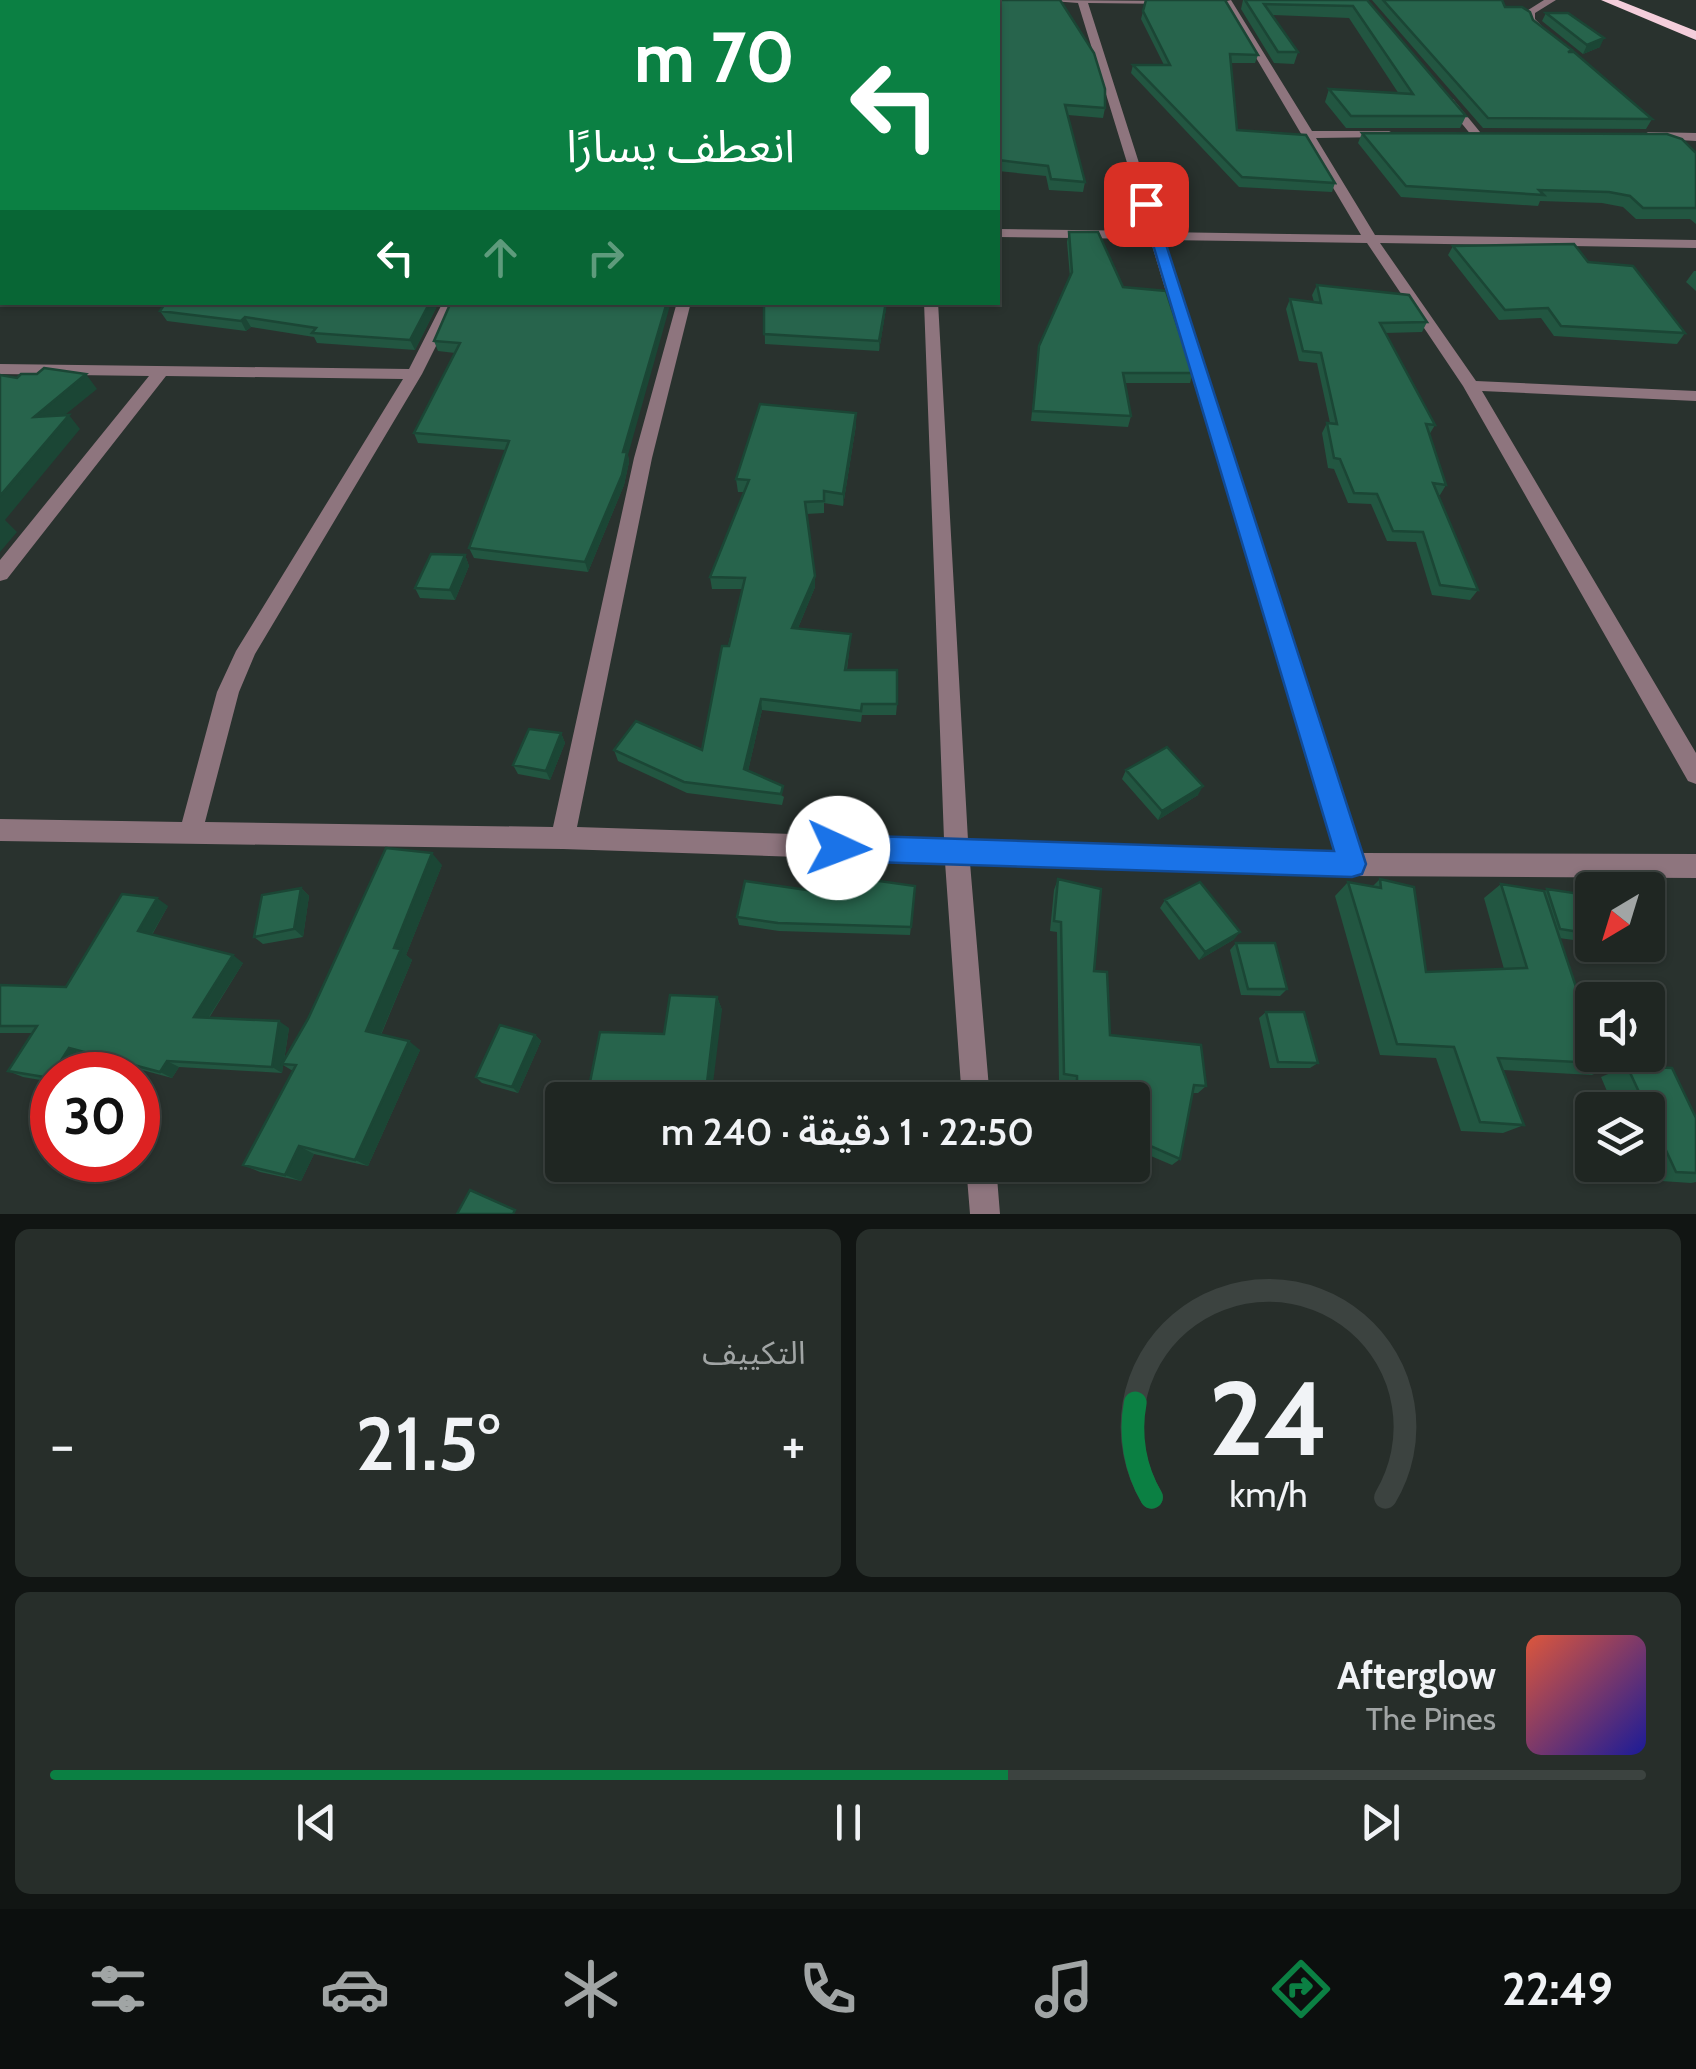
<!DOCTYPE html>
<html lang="ar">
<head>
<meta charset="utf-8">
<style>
	body { margin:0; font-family:Cabin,"Noto Sans Arabic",sans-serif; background:#272e2a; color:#f1f3f6; direction:rtl; height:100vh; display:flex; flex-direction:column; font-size:38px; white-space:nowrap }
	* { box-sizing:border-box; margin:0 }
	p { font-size:32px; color:#a1a5a5 }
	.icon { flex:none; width:55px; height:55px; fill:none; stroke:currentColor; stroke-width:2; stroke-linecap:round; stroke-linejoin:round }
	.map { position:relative; height:1214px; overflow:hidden; direction:ltr }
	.side { display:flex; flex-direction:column; gap:15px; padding:15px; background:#111513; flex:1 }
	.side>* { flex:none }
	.banner { position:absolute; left:0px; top:0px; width:1000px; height:305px; box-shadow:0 2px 8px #0004,0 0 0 2px #3c4340; direction:rtl; background:#0b8043; color:#fff; overflow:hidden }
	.needle { width:65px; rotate:218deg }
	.buttons { position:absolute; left:1575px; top:872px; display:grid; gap:20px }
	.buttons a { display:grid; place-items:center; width:90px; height:90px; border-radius:10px; background:#1f2622; box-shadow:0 2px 8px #0004,0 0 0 2px #3c4340; font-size:50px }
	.speed { position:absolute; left:30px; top:1052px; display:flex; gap:20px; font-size:50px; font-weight:700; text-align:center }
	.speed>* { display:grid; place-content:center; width:130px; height:130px; border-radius:50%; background:#1f2622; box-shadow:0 2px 8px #0004,0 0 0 2px #3c4340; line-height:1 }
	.speed .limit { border:15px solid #d22; background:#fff; color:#111 }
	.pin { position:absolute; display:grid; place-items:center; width:85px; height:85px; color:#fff; margin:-42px; border-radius:20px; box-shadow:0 5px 15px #0006 }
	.me { position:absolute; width:110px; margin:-55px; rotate:92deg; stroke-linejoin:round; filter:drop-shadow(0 0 8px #0008) }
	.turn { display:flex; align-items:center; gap:35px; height:210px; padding:0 40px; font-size:45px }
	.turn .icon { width:130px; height:130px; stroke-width:2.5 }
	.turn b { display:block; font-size:70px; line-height:85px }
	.lanes { display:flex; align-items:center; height:95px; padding:0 40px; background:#0003; justify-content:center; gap:50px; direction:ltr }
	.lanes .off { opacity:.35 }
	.big { font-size:75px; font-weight:600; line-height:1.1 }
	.side .widget { flex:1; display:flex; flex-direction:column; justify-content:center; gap:15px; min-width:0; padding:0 35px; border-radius:15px; background:#272e2a }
	.side .dial { align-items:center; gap:0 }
	.dial svg { height:260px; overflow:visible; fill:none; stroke:#3c4340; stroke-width:7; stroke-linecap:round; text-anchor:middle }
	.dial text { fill:#f1f3f6; stroke:none }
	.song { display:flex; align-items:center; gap:30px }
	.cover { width:120px; height:120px; border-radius:15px; background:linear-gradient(135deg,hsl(10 70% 55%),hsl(240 70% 35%)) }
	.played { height:10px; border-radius:5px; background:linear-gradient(90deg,#0b8043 60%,#3c4340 60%) }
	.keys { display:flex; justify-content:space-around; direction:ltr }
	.heat { display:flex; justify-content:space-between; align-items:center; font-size:55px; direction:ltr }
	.side .tiles { flex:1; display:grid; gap:15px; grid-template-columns:1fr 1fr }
	.widget:last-child { grid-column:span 2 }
	.trip { position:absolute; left:545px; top:1082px; width:605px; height:100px; border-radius:10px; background:#1f2622; box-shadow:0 2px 8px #0004,0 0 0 2px #3c4340; font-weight:600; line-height:100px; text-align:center; direction:rtl }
	.dock { display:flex; height:160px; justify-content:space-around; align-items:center; background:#0c0f0e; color:#a1a5a5 }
	.dock .icon { width:70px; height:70px }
	.dock .on { color:#0b8043 }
	.dock b { font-size:45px; color:#f1f3f6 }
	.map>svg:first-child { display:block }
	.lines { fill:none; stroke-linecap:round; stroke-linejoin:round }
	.minor { fill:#8e757e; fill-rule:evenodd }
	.trunk { fill:#f4cedb; fill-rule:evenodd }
	.wall { fill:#225641 }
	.shaded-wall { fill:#1b4635 }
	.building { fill:#27644c; stroke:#1b4635; stroke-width:2.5 }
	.route { fill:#1a73e8; stroke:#114b97; stroke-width:2.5 }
</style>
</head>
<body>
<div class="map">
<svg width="1696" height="1214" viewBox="0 0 1696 1214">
	<rect width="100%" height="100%" fill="#29322e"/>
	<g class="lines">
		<path class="minor" d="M1039,0L1177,1L1172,4L1088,3L1161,232L1361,235L1223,2L1231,0L1312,131H1389L1395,134L1389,137L1316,138L1375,235L1696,240V248L1380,243L1476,381L1696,391V401L1482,391L1696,753V784L1688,781L1463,386L1367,243L1164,240L1361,853L1696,854V878L1352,876L970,863L990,1100H962L945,862L563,849L0,841V819L182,822L217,692L236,651L403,379L166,376L7,579L0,581V560L149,376L0,374V364L409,369L443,302H458L422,374L255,654L239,692L205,822L553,827L634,458L677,302H691L652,458L577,827L944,839L924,302H938L968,840L1336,852L1150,239L998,237V229L1148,231L1078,3Z
			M1544,0H1556L1535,13V19L1548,32L1543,35L1527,22L1525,12Z
			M1445,99H1453L1480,132V136H1472L1445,103Z
			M1648,132L1696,133V141L1644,138L1642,136Z
			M0,215H2V223H0Z
			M966,1165H996L1000,1214H970Z"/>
		<path class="trunk" d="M1601,0H1618L1696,31V40Z"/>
	</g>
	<path class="wall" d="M1060,0L1105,108L1103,118L1068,115L1085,182L1083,192L1049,190L1046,176L998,171V2Z
		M1146,0L1258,55L1255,63H1230L1237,130L1335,183L1332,192L1239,187L1131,73L1133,65H1164L1141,19Z
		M1243,0H1367L1466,116L1460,128H1346L1325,102L1329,89L1399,94L1349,18L1273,15L1298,52L1294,64L1274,63L1241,9Z
		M1372,0H1502L1505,7L1533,20L1652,119L1646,129L1483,128Z
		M1546,13L1600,47L1583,54L1542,21Z
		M1362,133L1696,153V224L1690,219H1636L1623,207L1602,203L1540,201L1538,206L1401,197L1358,143Z
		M1069,232L1123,287L1193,373L1190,383H1125L1131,416L1128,427L1031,421L1039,346L1070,277L1067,242Z
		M1453,246L1588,262L1685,333L1677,344L1554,336L1541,318L1499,320L1448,255Z
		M1694,271H1696V291L1686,282Z
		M1317,285L1427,322L1422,332L1385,333L1435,425L1429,435L1446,485L1440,495H1438L1478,590L1470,600L1432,595L1416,542L1387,541L1371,504L1348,503L1334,469L1328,468L1322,433L1327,423H1330L1317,363L1299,361L1286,309L1290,299L1314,302L1312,295Z
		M439,302L415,350L317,343L314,337L251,327L246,331L167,321L160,311Z
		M451,302L628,455L629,462L624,485L588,572L474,558L469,548L506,450L418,443L414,433L455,353L438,351L434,341Z
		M764,302H887L879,351L765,344Z
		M856,413V425L843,506L824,503V513L806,514L815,587L798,628L851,634L847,670L897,704L896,715H862L861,722L762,710L748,771L784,797L782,805L687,793L618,761L614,750H702L742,589H712L710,577L744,492H738L736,479Z
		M465,555L469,566L455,600L420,598L415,588Z
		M561,733L565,743L550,780L518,774L513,765Z
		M1126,770L1198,795L1158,820L1122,779Z
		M442,865L406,955L412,960L381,1035L420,1050L368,1166L314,1154L301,1181L260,1172L243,1165L293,1071L283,1065L282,1073L179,1067L172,1078L82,1054L52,1075V1082L23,1077L8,1071L33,1033H0V985L66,987L168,906L152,935L243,963L209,1018L289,1028L284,1061Z
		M1058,879L1094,971L1110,1035L1206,1086L1198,1093H1193L1180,1159L1172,1165L1132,1148V1100H1072V1083L1059,1082L1057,932L1050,931L1054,890Z
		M1380,879L1426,972L1504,969L1484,898L1501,884L1544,892L1547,889L1592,912V939L1588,942L1559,938L1578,993L1615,1064L1592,1075L1503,1070L1524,1125L1503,1133L1461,1131L1436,1058L1380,1055L1335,896L1348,882L1372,887Z
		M915,886L910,935L779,931L739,925L737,917L828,893Z
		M301,888L309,896L303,937L263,944L254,937Z
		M1165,900L1240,932L1233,940L1199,960L1160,908Z
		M1236,943L1287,989L1280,996L1241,995L1230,950Z
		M717,997L722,1010L671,1096L598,1093L590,1082L664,1034Z
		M1266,1012L1318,1063L1310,1068H1270L1259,1018Z
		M535,1035L541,1041L518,1093L482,1083L476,1077Z
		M1627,1066L1696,1118V1182L1691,1183L1646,1180L1639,1165H1648V1110H1615L1601,1077Z"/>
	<path class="shaded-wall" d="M1604,38L1600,47L1583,54L1587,45Z
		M2,272V287L0,289V273Z
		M430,302H439L415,350L410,340Z
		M667,302H671L628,455L629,462L624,485L588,572L585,562L623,452Z
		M886,302H887L879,351V341Z
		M245,317L251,327L246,331L241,321Z
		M86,374L97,389L45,431L34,417Z
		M856,413V425L843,506V494Z
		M69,415L80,429L5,520L17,532L0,552V496Z
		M465,555L469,566L455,600L450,590Z
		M815,576V587L793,640L792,628Z
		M761,699L762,710L746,780L744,769Z
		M561,733L565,743L550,780L546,771Z
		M1203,786L1198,795L1158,820L1162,811Z
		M432,853L442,865L406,955L412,960L378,1041L366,1031L394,948Z
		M301,888L309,896L303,937L294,929Z
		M157,898L168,906L149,939L138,931Z
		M1240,932L1233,940L1199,960L1205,952Z
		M233,955L243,963L205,1023L194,1017Z
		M717,997L722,1010L711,1100H705Z
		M279,1021L289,1028L282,1073L272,1067Z
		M535,1035L541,1041L518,1093L512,1087Z
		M409,1041L420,1050L368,1166L355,1160Z
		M69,1048L82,1054L69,1075H52V1079L50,1078Z
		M167,1061L179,1067L172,1078L160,1072Z
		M299,1146L314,1154L301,1181L285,1175Z"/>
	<path class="building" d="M0,0H441L439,2H2V70L0,72Z
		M732,0H777L775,2H713Z
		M801,0H1060L1094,53L1105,89V108L1065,105L1085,182L1051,179L1048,166L998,160V2H800Z
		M1146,0H1225L1258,55L1230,54L1237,130L1306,135L1335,183L1242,177L1133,65H1170L1143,11Z
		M1245,0H1367L1466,116H1351L1329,89L1413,94L1353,6L1264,4L1298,52H1278Z
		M1383,0H1502L1505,7H1522L1530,12L1533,20L1572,50L1568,52H1574L1652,119L1488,118Z
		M1546,13H1568L1604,38L1587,45Z
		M0,120H2V160H0Z
		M1362,133L1667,134L1682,139L1696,153V208H1643L1630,196L1609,192L1539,190L1544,195L1406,186Z
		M1069,232H1098L1123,287L1166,291L1193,373H1123L1131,416L1033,411L1039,346L1072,272Z
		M1574,244L1588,262L1633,266L1685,333L1561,326L1548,308L1505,310L1453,246Z
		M0,258H2V272L0,273Z
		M1317,285L1409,295L1427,322L1380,323L1435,425L1426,424L1446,485L1433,483L1478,590L1440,585L1423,532L1393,531L1377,494L1354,493L1340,459L1334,458L1327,423L1337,424L1321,353L1303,351L1290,299L1321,303Z
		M166,302H430L410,340L312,333L316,328L245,317L241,321L160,311Z
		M451,302H667L623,452H627L622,475L585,562L469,548L509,441L414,433L460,343L434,341Z
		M764,302H886L879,341L764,334Z
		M44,368L86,374L34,417L69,415L0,496V375L17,378L21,374H37Z
		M760,404L856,413L843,494L824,491V501L805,502L815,576L792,628L851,634L845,670H897V704H862L861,711L761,699L744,769L783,786L781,794L684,782L614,750L636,721L702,750L722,646H729L745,578L710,577L749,480L736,479Z
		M431,554L465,555L450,590L415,588Z
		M529,729L561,733L546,771L513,765Z
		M1167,747L1203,786L1162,811L1126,770Z
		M386,848L432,853L394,948L401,949L366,1031L409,1041L355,1160L299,1146L285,1175L243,1165L296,1065L282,1064L308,1019Z
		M829,874L915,886L911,927L778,923L737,917L745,881L828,893Z
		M1058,879L1101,889L1094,971L1107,972L1110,1035L1201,1045L1206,1086L1194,1085L1180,1159L1132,1138V1100H1077V1076L1064,1074L1061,922L1054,921Z
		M1380,879L1414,887L1426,972L1527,968L1501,884L1544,891L1578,993H1583L1592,1014V1055H1611L1615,1064L1498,1058L1524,1125L1480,1122L1454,1047L1397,1044L1348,882L1381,888Z
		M1200,882L1240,932L1205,952L1165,900Z
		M301,888L294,929L254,937L262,895Z
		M1547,889L1587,895L1592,912V934L1560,929Z
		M122,894L157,898L138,931L233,955L194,1017L279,1021L272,1067L167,1061L160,1072L69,1048L50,1078L8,1071L37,1026H0V985L66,987Z
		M1236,943H1275L1287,989H1248Z
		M670,995L717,997L705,1100H670L672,1085L590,1082L600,1032L664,1034Z
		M1266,1012H1304L1318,1063L1278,1062Z
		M500,1025L535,1035L512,1087L476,1077Z
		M1627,1066L1672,1068L1696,1118V1173L1676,1172Z
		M470,1190L515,1210L513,1214H457Z"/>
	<path class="route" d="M1140,201L1153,204L1366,864L1362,874L1352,877L838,861L829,857L825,848L829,839L838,835L1334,851Z"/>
</svg>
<div class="buttons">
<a><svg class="needle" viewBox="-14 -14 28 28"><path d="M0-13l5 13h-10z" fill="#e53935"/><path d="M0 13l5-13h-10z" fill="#a1a5a5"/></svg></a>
<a><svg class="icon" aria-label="sound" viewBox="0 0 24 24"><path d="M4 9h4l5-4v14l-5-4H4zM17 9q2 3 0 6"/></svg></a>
<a><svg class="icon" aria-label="layers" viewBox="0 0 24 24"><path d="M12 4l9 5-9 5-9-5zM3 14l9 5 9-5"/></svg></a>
</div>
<div class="speed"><div class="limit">30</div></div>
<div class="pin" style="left:1146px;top:204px;background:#d93025"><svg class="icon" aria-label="arrive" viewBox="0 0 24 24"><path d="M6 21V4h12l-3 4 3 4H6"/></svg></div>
<svg class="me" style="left:838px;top:848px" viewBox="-20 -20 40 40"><circle r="19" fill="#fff"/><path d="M0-13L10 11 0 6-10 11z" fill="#1a73e8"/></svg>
<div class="trip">22:50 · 1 دقيقة · 240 m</div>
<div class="banner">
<div class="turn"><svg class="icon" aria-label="left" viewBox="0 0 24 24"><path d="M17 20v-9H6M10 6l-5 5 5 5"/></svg><div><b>70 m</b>انعطف يسارًا</div></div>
<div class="lanes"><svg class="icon" aria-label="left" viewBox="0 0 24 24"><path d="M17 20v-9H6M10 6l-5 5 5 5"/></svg><svg class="icon off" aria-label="ahead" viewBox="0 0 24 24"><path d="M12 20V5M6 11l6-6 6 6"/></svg><svg class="icon off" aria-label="right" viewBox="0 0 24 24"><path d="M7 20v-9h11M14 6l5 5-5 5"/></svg></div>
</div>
</div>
<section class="side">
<div class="tiles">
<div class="widget dial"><svg viewBox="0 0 100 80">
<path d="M14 69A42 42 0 1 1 86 69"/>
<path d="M14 69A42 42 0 0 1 9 40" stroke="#0b8043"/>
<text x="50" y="56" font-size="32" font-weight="700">24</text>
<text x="50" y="72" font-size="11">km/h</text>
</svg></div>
<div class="widget"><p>التكييف</p>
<div class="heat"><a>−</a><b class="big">21.5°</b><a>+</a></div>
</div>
<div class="widget">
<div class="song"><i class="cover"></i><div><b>Afterglow</b><p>The Pines</p></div></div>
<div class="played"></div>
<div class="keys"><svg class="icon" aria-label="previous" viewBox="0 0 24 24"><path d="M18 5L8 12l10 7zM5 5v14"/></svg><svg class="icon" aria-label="pause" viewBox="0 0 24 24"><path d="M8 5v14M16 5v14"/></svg><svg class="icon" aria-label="next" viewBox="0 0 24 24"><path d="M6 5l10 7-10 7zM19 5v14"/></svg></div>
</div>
</div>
</section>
<nav class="dock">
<b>22:49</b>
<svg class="icon on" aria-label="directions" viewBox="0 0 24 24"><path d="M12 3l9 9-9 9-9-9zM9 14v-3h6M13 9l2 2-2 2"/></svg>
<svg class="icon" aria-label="music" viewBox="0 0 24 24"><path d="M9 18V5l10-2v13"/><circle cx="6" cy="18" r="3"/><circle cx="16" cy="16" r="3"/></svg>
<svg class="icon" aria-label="phone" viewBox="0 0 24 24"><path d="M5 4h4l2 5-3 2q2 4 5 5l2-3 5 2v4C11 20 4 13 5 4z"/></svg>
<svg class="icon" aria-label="climate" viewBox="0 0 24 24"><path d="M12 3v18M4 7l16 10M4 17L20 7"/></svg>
<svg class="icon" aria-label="car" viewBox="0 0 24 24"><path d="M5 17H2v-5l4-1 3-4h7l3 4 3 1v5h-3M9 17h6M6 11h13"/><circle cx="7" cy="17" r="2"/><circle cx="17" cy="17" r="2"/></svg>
<svg class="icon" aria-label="filters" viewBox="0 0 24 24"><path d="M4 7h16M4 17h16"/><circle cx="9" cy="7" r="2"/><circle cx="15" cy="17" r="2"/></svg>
</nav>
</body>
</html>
